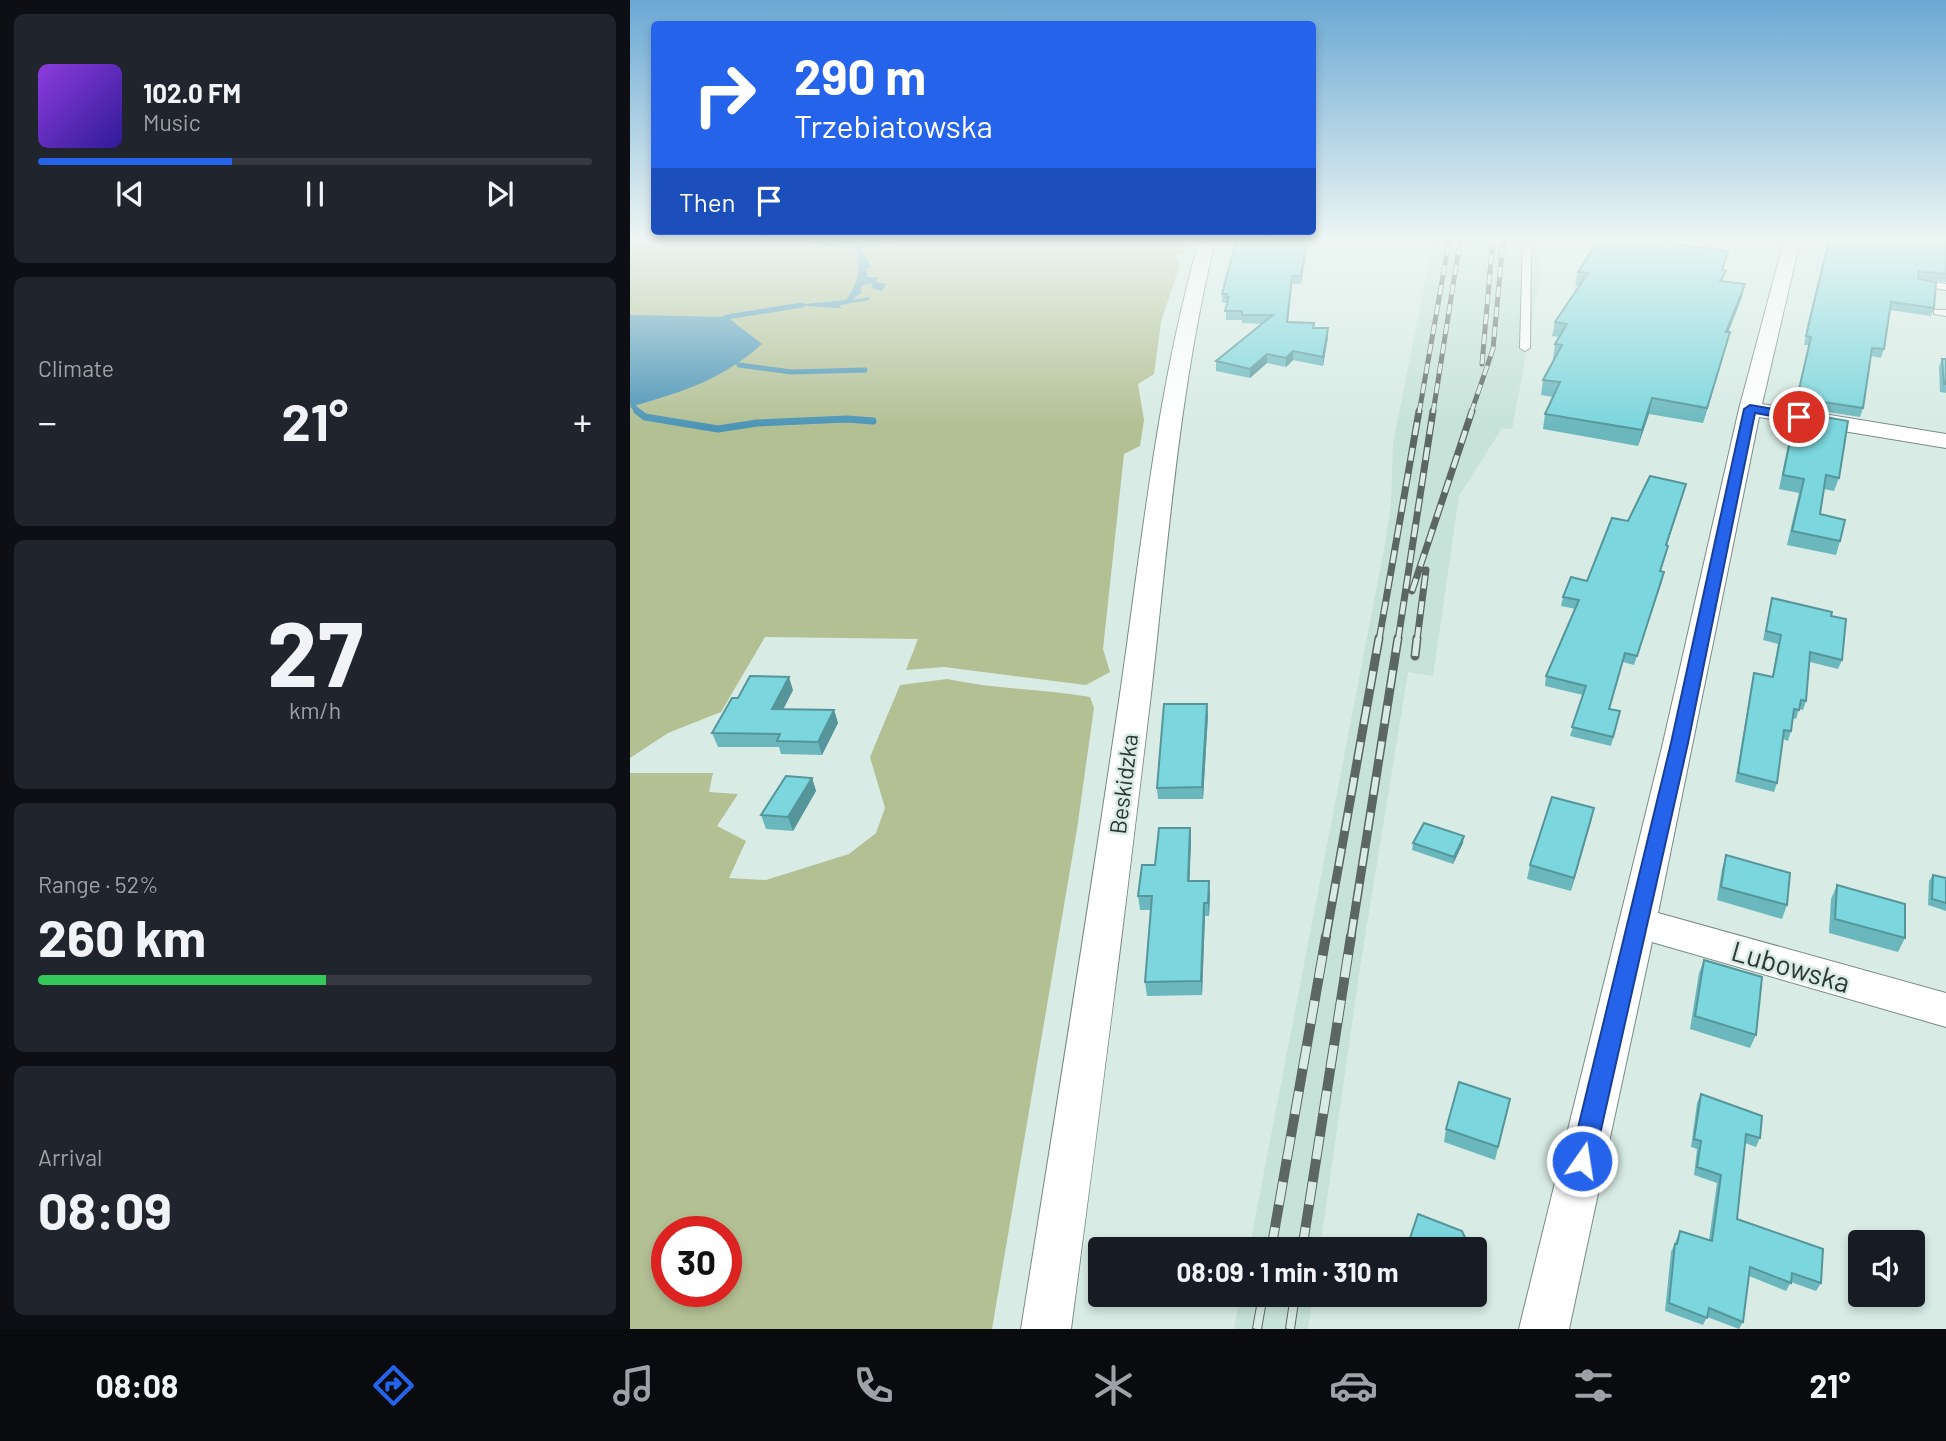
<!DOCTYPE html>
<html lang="en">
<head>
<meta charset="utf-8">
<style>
	body { margin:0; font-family:Barlow,sans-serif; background:#20242c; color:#f1f3f6; height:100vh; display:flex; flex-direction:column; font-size:26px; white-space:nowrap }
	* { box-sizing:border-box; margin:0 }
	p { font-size:23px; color:#9ea1a6 }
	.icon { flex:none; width:38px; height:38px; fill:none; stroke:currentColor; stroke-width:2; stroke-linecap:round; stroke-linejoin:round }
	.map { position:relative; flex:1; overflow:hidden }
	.drawer { display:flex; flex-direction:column; gap:14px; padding:14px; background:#0d0f14; width:630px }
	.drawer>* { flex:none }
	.banner { position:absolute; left:21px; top:21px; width:665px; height:214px; border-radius:7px; box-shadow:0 4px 10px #0003; background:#2563eb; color:#fff; overflow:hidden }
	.tools { position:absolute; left:1218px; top:1230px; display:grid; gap:14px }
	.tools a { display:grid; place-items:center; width:77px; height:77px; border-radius:7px; background:#171b24; box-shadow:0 4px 10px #0003; font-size:35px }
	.speed { position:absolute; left:21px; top:1216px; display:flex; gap:14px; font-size:35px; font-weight:700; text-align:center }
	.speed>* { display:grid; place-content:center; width:91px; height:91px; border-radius:50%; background:#171b24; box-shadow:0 4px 10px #0003; line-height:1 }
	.speed .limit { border:10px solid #d22; background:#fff; color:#111 }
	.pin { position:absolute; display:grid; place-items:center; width:60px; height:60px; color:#fff; margin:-30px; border:4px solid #fff; border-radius:50%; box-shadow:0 2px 7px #0007 }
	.me { position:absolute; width:77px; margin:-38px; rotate:13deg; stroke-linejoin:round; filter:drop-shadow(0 0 5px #0008) }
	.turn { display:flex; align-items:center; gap:24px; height:147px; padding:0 28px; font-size:32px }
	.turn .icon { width:91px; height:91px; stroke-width:2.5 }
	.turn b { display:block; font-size:49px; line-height:60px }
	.then { display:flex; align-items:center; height:66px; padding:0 28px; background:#0003; gap:14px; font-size:26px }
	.big { font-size:52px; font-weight:700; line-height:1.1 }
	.drawer .card { flex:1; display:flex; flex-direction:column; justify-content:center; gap:10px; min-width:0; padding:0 24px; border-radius:10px; background:#20242c }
	.drawer .dial { align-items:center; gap:0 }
	.dial b { font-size:91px; line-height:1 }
	.song { display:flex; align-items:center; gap:21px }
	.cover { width:84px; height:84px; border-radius:10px; background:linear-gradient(135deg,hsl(270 70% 55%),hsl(250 70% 35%)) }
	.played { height:7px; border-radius:4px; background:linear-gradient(90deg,#2563eb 35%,#363941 35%) }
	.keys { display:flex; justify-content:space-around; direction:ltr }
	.heat { display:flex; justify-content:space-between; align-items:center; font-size:38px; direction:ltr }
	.charge { height:10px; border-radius:5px; background:linear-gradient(90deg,#34c759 52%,#363941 0) }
	.trip { position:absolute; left:458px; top:1237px; width:399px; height:70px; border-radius:7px; background:#171b24; box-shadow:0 4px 10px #0003; font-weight:700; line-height:70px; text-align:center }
	.tabs { display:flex; height:112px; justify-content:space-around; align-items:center; background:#090b0e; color:#9ea1a6 }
	.tabs .icon { width:49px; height:49px }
	.tabs .current { color:#2563eb }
	.tabs b { font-size:32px; color:#f1f3f6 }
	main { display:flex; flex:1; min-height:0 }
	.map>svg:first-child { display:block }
	.built { fill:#c6e2d9 }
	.green { fill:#b3c094; fill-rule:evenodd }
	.water { fill:#4d95b6 }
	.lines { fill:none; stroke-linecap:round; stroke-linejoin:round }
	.stream-far1 { stroke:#4d95b6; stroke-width:5 }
	.stream { stroke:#4d95b6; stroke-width:7 }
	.service-casing { stroke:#798a85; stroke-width:2 }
	.minor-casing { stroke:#798a85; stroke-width:2 }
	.service { fill:#fff; fill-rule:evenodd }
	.minor { fill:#fff; fill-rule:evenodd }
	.rail-far3-casing { stroke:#5c6663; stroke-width:5 }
	.rail-far2-casing { stroke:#5c6663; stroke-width:7 }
	.rail-far1-casing { stroke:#5c6663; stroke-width:9 }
	.rail-casing { stroke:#5c6663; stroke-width:10 }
	.rail-far3 { stroke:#d8ebe5; stroke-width:3.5; stroke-dasharray:10; stroke-linecap:butt }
	.rail-far2 { stroke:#d8ebe5; stroke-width:4.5; stroke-dasharray:13; stroke-linecap:butt }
	.rail-far1 { stroke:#d8ebe5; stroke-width:6; stroke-dasharray:18; stroke-linecap:butt }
	.rail { stroke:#d8ebe5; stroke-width:8; stroke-dasharray:23; stroke-linecap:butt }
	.wall { fill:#6ab8be }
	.shaded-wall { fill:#56969b }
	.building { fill:#7bd6dd; stroke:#56969b; stroke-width:2 }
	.route { fill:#2563eb; stroke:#184099; stroke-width:2 }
	.labels { text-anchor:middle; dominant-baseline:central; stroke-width:5; stroke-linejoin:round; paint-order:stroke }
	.street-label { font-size:23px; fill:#2f3634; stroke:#d8ebe5 }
	.near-street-label { font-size:28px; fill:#2f3634; stroke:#d8ebe5 }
</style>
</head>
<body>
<main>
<section class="drawer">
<div class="card">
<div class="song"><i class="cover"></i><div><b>102.0 FM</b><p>Music</p></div></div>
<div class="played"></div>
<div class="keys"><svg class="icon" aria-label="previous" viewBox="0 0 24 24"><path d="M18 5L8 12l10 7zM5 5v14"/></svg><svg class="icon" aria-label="pause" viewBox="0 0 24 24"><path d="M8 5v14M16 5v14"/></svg><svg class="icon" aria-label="next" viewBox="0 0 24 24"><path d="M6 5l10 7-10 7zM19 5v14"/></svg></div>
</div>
<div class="card"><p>Climate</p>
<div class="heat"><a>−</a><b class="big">21°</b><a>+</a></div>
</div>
<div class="card dial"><b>27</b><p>km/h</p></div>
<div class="card"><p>Range · 52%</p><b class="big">260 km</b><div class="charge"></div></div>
<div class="card"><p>Arrival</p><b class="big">08:09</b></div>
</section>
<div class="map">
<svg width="1316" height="1329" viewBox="0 0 1316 1329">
	<rect width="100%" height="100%" fill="#d8ebe5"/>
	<path class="built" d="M803,241H908L910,280L882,429L872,428L829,496L803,676L778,672L730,968L690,1249L619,1250L755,544L761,505L763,444Z
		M610,1295H683L678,1329H604Z"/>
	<path class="green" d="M0,241H554L556,252L545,257L550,264L531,322L524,374L508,384L514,420L510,446L494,454L473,649L480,672L456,685L314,667L276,670L288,639L135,637L91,712L38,733L0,758Z
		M317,679C364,689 412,689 460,697L464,708L447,829L362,1329H0V773H83L79,792L108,794L87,826L116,841L99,878L136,880L219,854L246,833L255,808L240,757L270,685ZM37,1232H96V1292H37Z"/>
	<path class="water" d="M172,241H276L231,249L241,267L236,268L238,277H248L246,282L257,284L251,291L241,288L243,283L233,285L230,290L232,292L222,300L238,297L240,300L210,305L209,307L213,308H208L164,305L216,300C225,289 232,272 226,259L229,257L227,252L223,251L229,248L184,245Z
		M0,315L97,317L132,344C93,379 53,392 3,406L0,404Z"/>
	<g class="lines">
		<path class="stream-far1" d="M89,321L97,317L172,305
			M109,365L161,372L235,370
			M3,406L9,413"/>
		<path class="stream" d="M7,411L15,417L88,429L127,423L217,419L243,421"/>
		<defs>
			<path id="service" d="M893,241H901L900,348L895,351L890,348Z
				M1290,280L1316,284V290L1287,285V281Z
				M1304,310H1316V316L1304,314Z"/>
			<path id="minor" d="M569,241H585C549,389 538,543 521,694C496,906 469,1117 441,1329H391C425,1117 459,906 490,694C512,543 527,388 569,241Z
				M1154,241H1170L1132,404L1316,434V448L1129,417L1028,913L1316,993V1027L1022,942L939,1329H889L1033,743L1109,409Z"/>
		</defs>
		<use href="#service" class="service-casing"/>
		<use href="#minor" class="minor-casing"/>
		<use href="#service" class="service"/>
		<use href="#minor" class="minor"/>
		<defs>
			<path id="rail-far3" d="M852,364L862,249
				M789,413L819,241
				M803,413L830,241
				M841,413L863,349L873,241"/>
			<path id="rail-far2" d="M782,591L842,411
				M749,640L789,411
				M768,640L803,411
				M787,640L796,570"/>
			<path id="rail-far1" d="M785,656L787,638
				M696,937L749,638
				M721,937L768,638"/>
			<path id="rail" d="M641,1250L696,936
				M672,1250L721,936
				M627,1329L633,1295
				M660,1329L665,1295"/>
		</defs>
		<use href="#rail-far3" class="rail-far3-casing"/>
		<use href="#rail-far2" class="rail-far2-casing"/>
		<use href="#rail-far1" class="rail-far1-casing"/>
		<use href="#rail" class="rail-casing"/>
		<use href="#rail-far3" class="rail-far3"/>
		<use href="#rail-far2" class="rail-far2"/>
		<use href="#rail-far1" class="rail-far1"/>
		<use href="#rail" class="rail"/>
	</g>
	<path class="wall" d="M606,241H645L644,244L676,245V253L671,284H662L657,322L684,323V328L698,337L693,366L663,360L656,367L637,363L620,378L586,371V361L633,324L612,323V320H596V303H592V294Z
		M1198,241H1316V282L1288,279L1304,308L1301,316L1260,310L1254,349L1251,358L1241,356L1233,408L1230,417L1165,407L1179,345H1174L1178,322Z
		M1095,264L1093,270L1096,271L1093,281L1115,284L1112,297L1098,332L1096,347L1073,423L1019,414L1008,446L913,429L915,414L923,397L911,395L913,380L924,359H923L925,344L929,337L922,336L925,322L949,286L945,285L948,272Z
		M1312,359H1316V393L1310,392L1309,367Z
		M1166,412L1209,478L1204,491L1194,489L1190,514L1210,541L1206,555L1157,545L1169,493L1149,489L1162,425Z
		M1054,492L1037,545L1036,554L1031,571L1034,572L1032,581L1004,665L993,662L979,709L990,711L981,746L940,736L953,695L915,686L916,676L946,609L931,606L933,597L957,581L998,521Z
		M1142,598L1201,616L1212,660L1208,669L1180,662L1176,701L1173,710L1169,709L1166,719L1163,718L1161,731L1158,741L1153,739L1147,783L1144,792L1105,782L1122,682L1124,673L1142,677L1148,644L1133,640Z
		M163,690L153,709L204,710L208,723L192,755L151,754L149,747H88L82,733L108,698Z
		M578,715L573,799H528L527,788Z
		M182,778L186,791L163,831L136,829L131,815Z
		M964,808L941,891L897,879L900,865Z
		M560,828L561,842L559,881L580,895L579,916H575L572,995L517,996L515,982L521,910H510L508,896L525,865Z
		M783,843H833L823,864L782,850Z
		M1096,855L1157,905L1152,919L1087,900L1092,869Z
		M1303,875L1316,878V911L1298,905L1299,881Z
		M1207,885L1275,938L1268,952L1199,933L1201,899Z
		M1074,960L1126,1035L1120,1048L1060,1029L1069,973Z
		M1071,1094L1130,1138L1126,1147L1115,1143L1107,1219L1191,1283L1186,1291L1161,1282L1156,1291L1119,1276L1113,1322L1109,1329L1077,1317L1073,1325L1035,1311L1041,1252L1050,1231L1079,1240L1087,1183L1064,1175L1067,1149L1061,1147L1067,1103Z
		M877,1113L865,1160L814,1142L816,1129Z
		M795,1295H811L809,1301Z"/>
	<path class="shaded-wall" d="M676,245V253L671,284V276Z
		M662,276V284L657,331V322Z
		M1115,284L1112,297L1093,346L1096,332Z
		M698,328V337L693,366V357Z
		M1100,332L1096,347L1073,423L1077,408Z
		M663,351V360L656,367V358Z
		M637,354V363L620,378V369Z
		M1022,398L1019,414L1008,446L1012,430Z
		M1034,572L1032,581L1004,665L1007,656Z
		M159,677L163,690L147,722L142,709Z
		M577,704L578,715L573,799L572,787Z
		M204,710L208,723L192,755L188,742Z
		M182,778L186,791L163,831L158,817Z
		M964,808L961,822L941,891L944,878Z
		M560,828L561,842L559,895L558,881Z
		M834,836L833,843L823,864L824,857Z
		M579,881L580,895L579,916L578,903Z
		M574,903L575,916L572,995L571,981Z"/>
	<path class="building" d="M606,241H643L642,244L676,245L671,276H662L657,322L684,323L683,328H698L693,357L663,351L656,358L637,354L620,369L586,361L643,315H612V311H595L599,297H596L597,294H592Z
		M968,241H1023L1098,251L1092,270L1096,271L1090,281L1115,284L1096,332H1100L1077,408L1022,398L1012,430L915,414L930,382L913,380L932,345L925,344L937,324L925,322L958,273L948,272Z
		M1199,241H1316V274L1289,271L1288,279L1306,282L1304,308L1261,302L1254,349L1242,348L1233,408L1167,398L1181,337L1176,336Z
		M1312,359H1316V384H1314Z
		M1166,412L1218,421L1209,478L1196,475L1190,514L1215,520L1210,541L1162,531L1174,479L1153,475Z
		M1020,476L1056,484L1036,545L1038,546L1030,571L1034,572L1007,656L995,653L979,709L990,711L983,737L942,727L956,686L916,676L949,600L933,597L941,577L957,581L982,518L998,521Z
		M1142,598L1202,612L1201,616L1216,619L1212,660L1180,652L1176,701L1171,700L1169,710L1164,709L1161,731L1154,730L1147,783L1108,773L1124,673L1143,677L1151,635L1136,631Z
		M120,676L159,677L142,709L204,710L188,742L147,741L150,734L82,733L102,698H108Z
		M534,704H577L572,787L527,788Z
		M156,776L182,778L158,817L131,815Z
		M922,797L964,808L944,878L900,865Z
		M794,823L834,836L824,857L783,843Z
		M529,828H560L558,881H579L578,903H574L571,981L515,982L522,896H508L512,865H525Z
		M1096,855L1160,873L1157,905L1091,887Z
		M1303,875L1316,878V903L1302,899Z
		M1207,885L1275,904V938L1205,919Z
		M1074,960L1132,977L1126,1035L1065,1016Z
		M829,1082L880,1099L868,1147L816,1129Z
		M1071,1094L1132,1116L1130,1138L1116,1134L1107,1219L1193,1249L1191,1283L1162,1273L1161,1283L1120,1267L1113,1322L1079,1308L1077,1318L1039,1303L1045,1244H1047L1050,1231L1082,1241L1091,1175L1067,1167L1071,1141L1064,1139Z
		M788,1214L832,1231L838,1244L837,1250H776Z"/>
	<linearGradient id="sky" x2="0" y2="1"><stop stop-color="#6aa8d4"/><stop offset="0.56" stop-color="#edf6f3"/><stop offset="1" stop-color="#edf6f3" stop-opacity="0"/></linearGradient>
	<rect width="1316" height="427" fill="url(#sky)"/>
	<path class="route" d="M1120,405L1169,413L1175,417L1169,421L1125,413L1058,743L964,1161L960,1170L952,1173L943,1170L940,1161L1041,743L1114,409Z"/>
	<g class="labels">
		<g class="street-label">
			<text transform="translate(493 784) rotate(-83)">Beskidzka</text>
		</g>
		<g class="near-street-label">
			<text transform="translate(1161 966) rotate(16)">Lubowska</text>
		</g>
	</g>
</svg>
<div class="tools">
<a><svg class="icon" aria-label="sound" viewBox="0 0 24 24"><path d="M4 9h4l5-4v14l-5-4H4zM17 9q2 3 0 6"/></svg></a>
</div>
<div class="speed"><div class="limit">30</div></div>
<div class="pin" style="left:1169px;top:417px;background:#d93025"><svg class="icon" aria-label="arrive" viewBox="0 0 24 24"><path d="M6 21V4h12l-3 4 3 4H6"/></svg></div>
<svg class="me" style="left:952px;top:1161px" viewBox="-20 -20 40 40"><circle r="17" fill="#2563eb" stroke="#fff" stroke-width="3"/><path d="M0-11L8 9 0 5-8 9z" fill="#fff"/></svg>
<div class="trip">08:09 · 1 min · 310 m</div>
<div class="banner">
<div class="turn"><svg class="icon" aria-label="right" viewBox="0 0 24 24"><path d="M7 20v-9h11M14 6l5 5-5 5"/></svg><div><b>290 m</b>Trzebiatowska</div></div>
<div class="then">Then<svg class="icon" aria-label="arrive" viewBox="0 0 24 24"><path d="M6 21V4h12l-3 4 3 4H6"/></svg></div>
</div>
</div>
</main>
<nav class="tabs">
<b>08:08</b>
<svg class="icon current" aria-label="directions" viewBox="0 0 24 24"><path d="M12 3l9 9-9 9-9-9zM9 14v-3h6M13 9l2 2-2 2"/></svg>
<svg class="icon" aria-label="music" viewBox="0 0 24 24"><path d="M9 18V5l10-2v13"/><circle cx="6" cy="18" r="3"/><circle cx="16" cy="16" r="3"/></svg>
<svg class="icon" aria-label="phone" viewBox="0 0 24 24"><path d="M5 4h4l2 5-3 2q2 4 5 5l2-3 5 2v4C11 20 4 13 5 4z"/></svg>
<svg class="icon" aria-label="climate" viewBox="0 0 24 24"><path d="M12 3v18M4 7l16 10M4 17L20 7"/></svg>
<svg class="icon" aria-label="car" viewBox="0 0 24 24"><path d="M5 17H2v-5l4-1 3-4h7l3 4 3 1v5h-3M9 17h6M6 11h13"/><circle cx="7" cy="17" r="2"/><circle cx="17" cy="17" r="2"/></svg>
<svg class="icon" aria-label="filters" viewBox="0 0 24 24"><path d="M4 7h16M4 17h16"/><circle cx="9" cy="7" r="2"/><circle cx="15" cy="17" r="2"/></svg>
<b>21°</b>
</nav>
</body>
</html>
